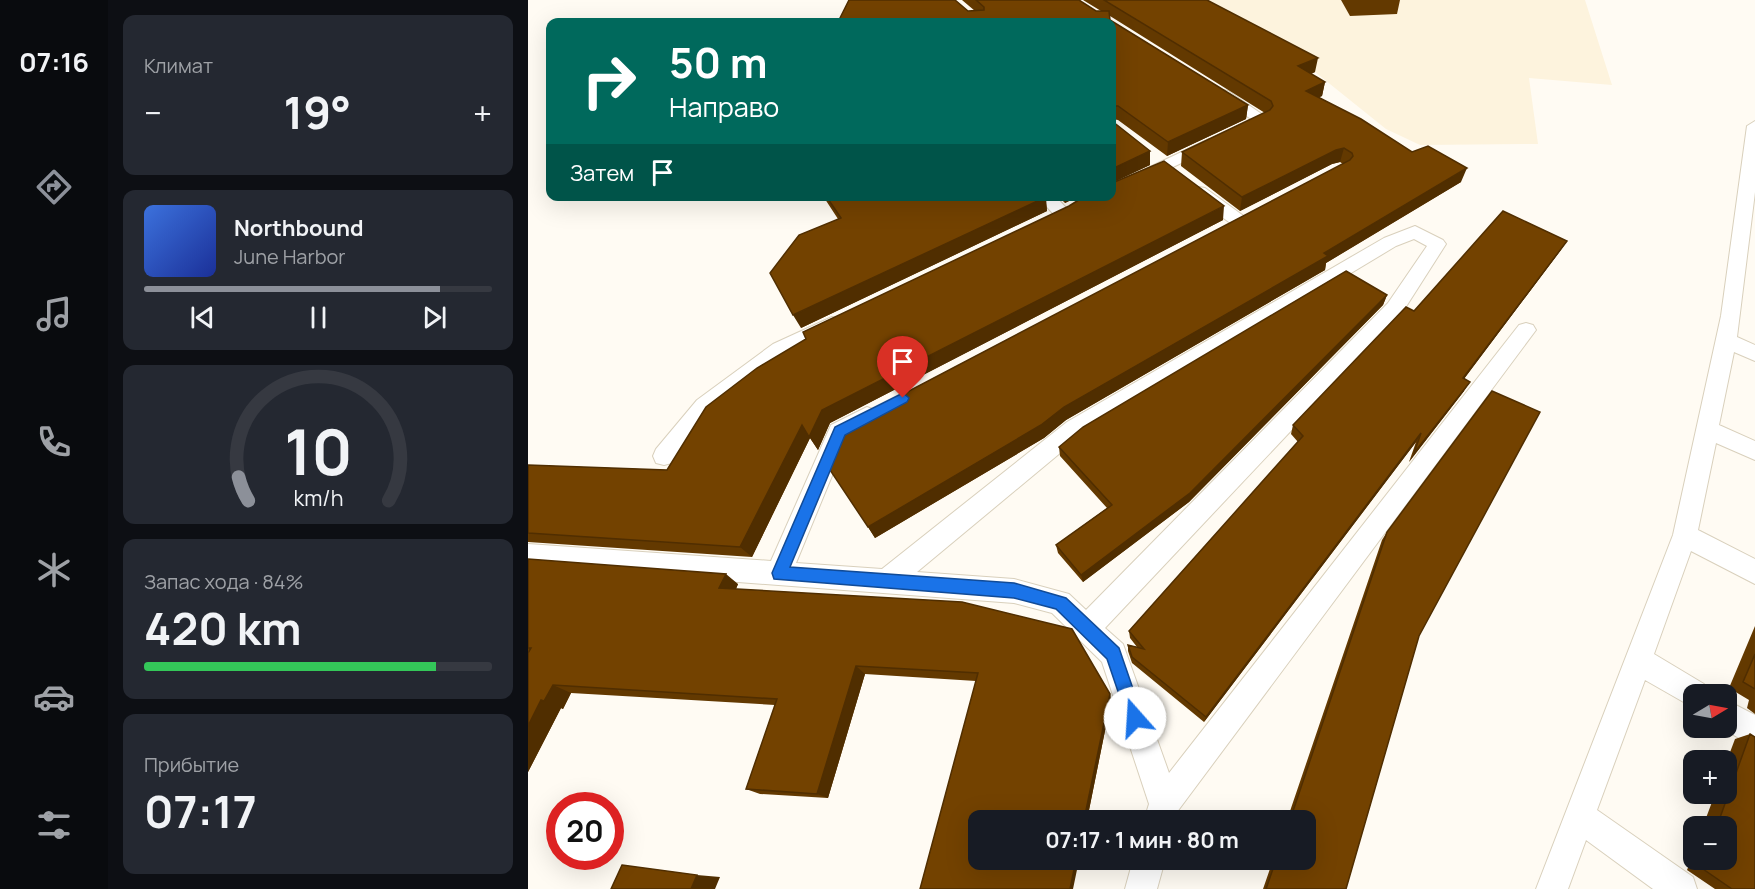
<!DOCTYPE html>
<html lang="ru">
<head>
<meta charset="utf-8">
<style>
	body { margin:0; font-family:Manrope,sans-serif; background:#242831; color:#f1f3f6; height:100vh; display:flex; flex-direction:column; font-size:22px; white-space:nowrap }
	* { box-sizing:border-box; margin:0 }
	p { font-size:20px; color:#9ea1a6 }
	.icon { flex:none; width:33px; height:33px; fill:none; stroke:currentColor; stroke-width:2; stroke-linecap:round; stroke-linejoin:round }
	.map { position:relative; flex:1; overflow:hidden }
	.drawer { display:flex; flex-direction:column; gap:15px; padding:15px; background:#0d0f14; width:420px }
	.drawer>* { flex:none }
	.top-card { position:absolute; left:18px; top:18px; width:570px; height:183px; border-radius:12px; box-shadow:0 6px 24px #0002; background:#00695c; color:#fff; overflow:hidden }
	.needle { width:39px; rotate:80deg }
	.buttons { position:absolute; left:1155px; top:684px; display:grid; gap:12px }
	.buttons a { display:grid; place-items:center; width:54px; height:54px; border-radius:12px; background:#171b24; box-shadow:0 6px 24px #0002; font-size:30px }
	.speed { position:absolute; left:18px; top:792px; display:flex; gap:12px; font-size:30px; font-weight:700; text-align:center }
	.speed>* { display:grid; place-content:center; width:78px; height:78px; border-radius:50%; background:#171b24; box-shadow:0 6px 24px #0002; line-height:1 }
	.speed .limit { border:9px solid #d22; background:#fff; color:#111 }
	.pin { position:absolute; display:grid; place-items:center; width:51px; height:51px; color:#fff; margin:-62px -26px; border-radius:50% 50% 50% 0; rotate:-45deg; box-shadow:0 0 6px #0007 }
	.pin .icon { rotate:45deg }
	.me { position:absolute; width:66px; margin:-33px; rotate:341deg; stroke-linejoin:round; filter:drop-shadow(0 0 4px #0008) }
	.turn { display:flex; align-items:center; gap:21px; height:126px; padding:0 24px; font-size:27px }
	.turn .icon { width:78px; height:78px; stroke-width:2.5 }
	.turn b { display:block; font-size:42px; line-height:51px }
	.then { display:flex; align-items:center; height:57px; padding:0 24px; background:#0003; gap:12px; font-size:22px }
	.big { font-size:45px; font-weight:700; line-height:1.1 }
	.drawer .tile { flex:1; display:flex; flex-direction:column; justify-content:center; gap:9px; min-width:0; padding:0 21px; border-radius:12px; background:#242831 }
	.drawer .dial { align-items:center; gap:0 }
	.dial svg { height:156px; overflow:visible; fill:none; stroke:#363941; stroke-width:7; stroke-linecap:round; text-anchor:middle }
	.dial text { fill:#f1f3f6; stroke:none }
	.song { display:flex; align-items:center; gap:18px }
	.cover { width:72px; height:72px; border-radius:9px; background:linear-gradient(135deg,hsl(220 70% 55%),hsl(230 70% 35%)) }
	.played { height:6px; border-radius:3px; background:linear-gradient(90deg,#8c9099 85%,#363941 85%) }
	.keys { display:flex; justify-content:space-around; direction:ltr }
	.heat { display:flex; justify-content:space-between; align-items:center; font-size:33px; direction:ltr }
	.charge { height:9px; border-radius:4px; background:linear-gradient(90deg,#34c759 84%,#363941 0) }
	.trip { position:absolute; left:440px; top:810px; width:348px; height:60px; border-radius:12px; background:#171b24; box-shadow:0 6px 24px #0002; font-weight:700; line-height:60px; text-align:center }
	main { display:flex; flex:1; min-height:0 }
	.tab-bar { display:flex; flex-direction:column; width:108px; justify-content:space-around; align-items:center; background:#090b0e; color:#9ea1a6 }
	.tab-bar .icon { width:42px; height:42px }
	.tab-bar .selected { color:#8c9099 }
	.tab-bar b { font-size:27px; color:#f1f3f6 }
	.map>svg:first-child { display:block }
	.built { fill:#fdf3dd }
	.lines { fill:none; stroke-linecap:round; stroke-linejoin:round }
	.service-casing { stroke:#d9d0bc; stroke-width:2 }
	.service { fill:#fff; fill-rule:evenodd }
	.wall { fill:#633900 }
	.shaded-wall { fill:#502e00 }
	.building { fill:#734200; stroke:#502e00; stroke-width:1.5 }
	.route { fill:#1a73e8; stroke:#114b97; stroke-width:1.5 }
</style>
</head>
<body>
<main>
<nav class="tab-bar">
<b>07:16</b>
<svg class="icon selected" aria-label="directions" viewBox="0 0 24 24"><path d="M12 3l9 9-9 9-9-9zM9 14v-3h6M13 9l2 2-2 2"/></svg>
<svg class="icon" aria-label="music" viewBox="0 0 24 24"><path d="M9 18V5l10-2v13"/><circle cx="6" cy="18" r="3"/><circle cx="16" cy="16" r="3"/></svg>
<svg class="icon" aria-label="phone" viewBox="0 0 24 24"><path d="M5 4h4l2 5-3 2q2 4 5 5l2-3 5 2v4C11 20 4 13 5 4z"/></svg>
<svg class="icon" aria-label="climate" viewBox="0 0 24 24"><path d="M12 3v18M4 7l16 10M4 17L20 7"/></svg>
<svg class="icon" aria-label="car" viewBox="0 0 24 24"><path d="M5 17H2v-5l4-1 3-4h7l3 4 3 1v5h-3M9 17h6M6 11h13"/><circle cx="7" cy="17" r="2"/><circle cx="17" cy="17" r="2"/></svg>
<svg class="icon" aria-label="filters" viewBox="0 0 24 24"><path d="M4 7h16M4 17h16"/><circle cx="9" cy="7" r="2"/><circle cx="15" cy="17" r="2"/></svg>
</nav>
<section class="drawer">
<div class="tile"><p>Климат</p>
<div class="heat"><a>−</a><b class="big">19°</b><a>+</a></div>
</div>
<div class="tile">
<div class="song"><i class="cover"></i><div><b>Northbound</b><p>June Harbor</p></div></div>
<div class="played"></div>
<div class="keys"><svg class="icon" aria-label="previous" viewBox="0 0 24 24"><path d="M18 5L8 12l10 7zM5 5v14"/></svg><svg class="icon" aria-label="pause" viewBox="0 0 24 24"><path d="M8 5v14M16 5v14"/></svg><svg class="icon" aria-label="next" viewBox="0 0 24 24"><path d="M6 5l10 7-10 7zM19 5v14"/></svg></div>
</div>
<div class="tile dial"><svg viewBox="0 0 100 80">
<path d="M14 69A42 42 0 1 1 86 69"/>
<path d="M14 69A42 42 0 0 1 9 57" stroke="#8c9099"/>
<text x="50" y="56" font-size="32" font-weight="700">10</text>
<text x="50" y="72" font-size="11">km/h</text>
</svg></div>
<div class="tile"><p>Запас хода · 84%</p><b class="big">420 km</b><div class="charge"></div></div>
<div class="tile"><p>Прибытие</p><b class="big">07:17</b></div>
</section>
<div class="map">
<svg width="1227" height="889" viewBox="0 0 1227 889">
	<rect width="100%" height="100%" fill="#fffbf3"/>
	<path class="built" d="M654,0H1057L1084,85L1001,78L1010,144L892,145L858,129L787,72Z"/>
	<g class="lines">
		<defs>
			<path id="service" d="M695,90L700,91L741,119L716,133H706L703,130L723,119L690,97L688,94Z
				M1227,121V192L1209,337L1227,345V361L1206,352L1191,425L1227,441V460L1188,443L1170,530L1227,559V584L1163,551L1126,654L1176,684L1180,694H1166V708L1117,680L1069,810L1165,877L1169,889H1125L1058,840L1040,889H1008L1145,535L1193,316L1219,126Z
				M681,139L687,141L689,144L687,147L584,196V185Z
				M671,187L677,188L717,217L720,221L717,225H705L665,196L663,192Z
				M509,196H527L544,214L541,218H529Z
				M887,226L915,240L918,244L874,313L577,628L595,644L641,773L991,325L998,323L1005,325L1008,330L649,812L646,820H616L621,804L574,662L524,613L486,603L0,566V544L243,561L303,425L339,407L347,410L350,416L347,422L320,437L268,563L354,569L539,422L856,238ZM886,239L899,246L860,303L558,610L541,594L486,579L389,572L555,434L868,246Z
				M304,317L311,319L314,324L311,329L259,354L185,412L144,463L136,465L128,463L125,456L128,449L169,400L245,344Z
				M1198,700L1227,715V747L1193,728H1198Z
				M605,860H637L629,889H597Z"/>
		</defs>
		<use href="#service" class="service-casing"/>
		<use href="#service" class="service"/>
	</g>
	<path class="wall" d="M434,0H551L568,11H573L555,0H679L787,72L783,74L797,82L794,96L791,97L933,182L798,263L797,270L538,420L516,438L347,538L340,527L815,164L812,162L804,164L712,211L653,166L654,152L737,113L582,16V20L720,105L718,119L639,156L590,120L584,119V22L440,11H447Z
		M813,0H872L869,14L822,16Z
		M584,121L622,165L585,182L695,220L302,423L290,450L282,438L224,557L0,542V465L139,470L541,206L584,196Z
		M295,196H517L519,211L273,328L310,219Z
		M530,196H551L537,203Z
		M1039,241L1032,251L936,379V391L881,462L888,442L676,722L604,663L600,651V645L609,647L602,638L601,631L770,442L763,434L765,425L886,311Z
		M859,295L855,305L661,502L555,582L530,553L528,545L579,508L532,456L531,447Z
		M859,532L891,636L818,889H735L745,860H777V820H759L854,540Z
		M0,559L210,584L208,589L582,694L583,701L559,820H450L448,681L337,674L300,798L232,794L218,789L247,705L43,693L35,709L33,708L0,772Z
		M1227,626V714L1219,708L1221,700L1201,688Z
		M1222,734L1227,889H1187L1159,870L1166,853V860H1198V826H1175L1187,794H1198V763L1207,739Z"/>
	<path class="shaded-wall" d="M790,58L787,72L768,80L770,66Z
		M797,82L794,96L775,105L778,91Z
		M720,105L718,119L639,156L640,142Z
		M816,148L812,162L804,164L712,211L714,197L808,150Z
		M622,151V165L584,183V169Z
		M939,168L933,182L798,263L797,270L538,420L516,438L347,538L340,527L536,407Z
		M537,196H551L537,203Z
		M518,197L519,211L273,328L265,315Z
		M696,206L695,220L302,423L290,450L282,438L224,557L212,547L274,425L294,410Z
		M1039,241L1032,251L929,388L935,378Z
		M859,295L855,305L661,502L555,582L553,575Z
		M942,382L936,391L881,462L886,453Z
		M893,433L888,442L676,722L678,717Z
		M198,574L210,584L204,598L191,588Z
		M328,666L337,674L300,798L289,794Z
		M25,685L43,693L35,709L33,708L0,772V726L13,700Z
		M582,694L583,701L559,820H556Z
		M548,860H551L545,889H542Z
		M169,875L192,877L187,889H163Z"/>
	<path class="building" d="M321,0H427L440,11L456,10V7L448,0H551L568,11H581L582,20L720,105L640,142L590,106H584V22H310Z
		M576,0H679L790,58L770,66L797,82L778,91L833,119L884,152L900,146L939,168L796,253L800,256L536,407L513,425L340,527L298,464L314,426L822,160L825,156L824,153L816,148L808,150L714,197L654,152L742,110L745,106L743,101Z
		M584,121L622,151L584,169Z
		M636,161L696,206L294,410L281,437L274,425L212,547L0,533V465L139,470L178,407L229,368L278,339L275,332L541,206L557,196H584V183Z
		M298,196H517L518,197L265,315L242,273L271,235L313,218Z
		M975,211L1039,241L935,378L942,382L886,453L893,433L678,717L604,657L600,645L616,649L601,631L775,436L765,425L878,307L886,311Z
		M818,271L859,295L662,493L553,575L528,545L584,505L531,447L555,427Z
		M964,391L1012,412L891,636L818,889H738L748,860H777V820H762L859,532Z
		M0,559L198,574L191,588L434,602L544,629L582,694L556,820H450V860H548L542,889H392L450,673L328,666L289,794L218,789L249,699L25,685L16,701L13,700L0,726V653L3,648H0Z
		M1227,654V689L1215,682Z
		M1222,734L1227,737V889H1204L1175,869L1178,860H1198V826H1189Z
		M94,865L169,875L163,889H83Z"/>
	<path class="route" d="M375,393L381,398L379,402L317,435L262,567L486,583L538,598L591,648L615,718L613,724L607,727L601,724L579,659L528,609L486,598L246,579L244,573L307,427Z"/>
</svg>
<div class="buttons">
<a><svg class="needle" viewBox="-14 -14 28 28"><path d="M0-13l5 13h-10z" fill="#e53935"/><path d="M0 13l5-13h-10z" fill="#9ea1a6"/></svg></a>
<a>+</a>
<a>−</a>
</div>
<div class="speed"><div class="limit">20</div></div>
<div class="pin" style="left:375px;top:398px;background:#d93025"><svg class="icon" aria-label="arrive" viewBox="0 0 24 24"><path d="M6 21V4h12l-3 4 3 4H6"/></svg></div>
<svg class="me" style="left:607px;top:718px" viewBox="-20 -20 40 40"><circle r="19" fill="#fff"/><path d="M0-13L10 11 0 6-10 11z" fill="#1a73e8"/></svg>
<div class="trip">07:17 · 1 мин · 80 m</div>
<div class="top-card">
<div class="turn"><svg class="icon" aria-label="right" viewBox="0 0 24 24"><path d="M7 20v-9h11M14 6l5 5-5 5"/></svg><div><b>50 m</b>Направо</div></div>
<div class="then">Затем<svg class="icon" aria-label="arrive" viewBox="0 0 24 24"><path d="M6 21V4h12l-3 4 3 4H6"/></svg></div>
</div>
</div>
</main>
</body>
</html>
